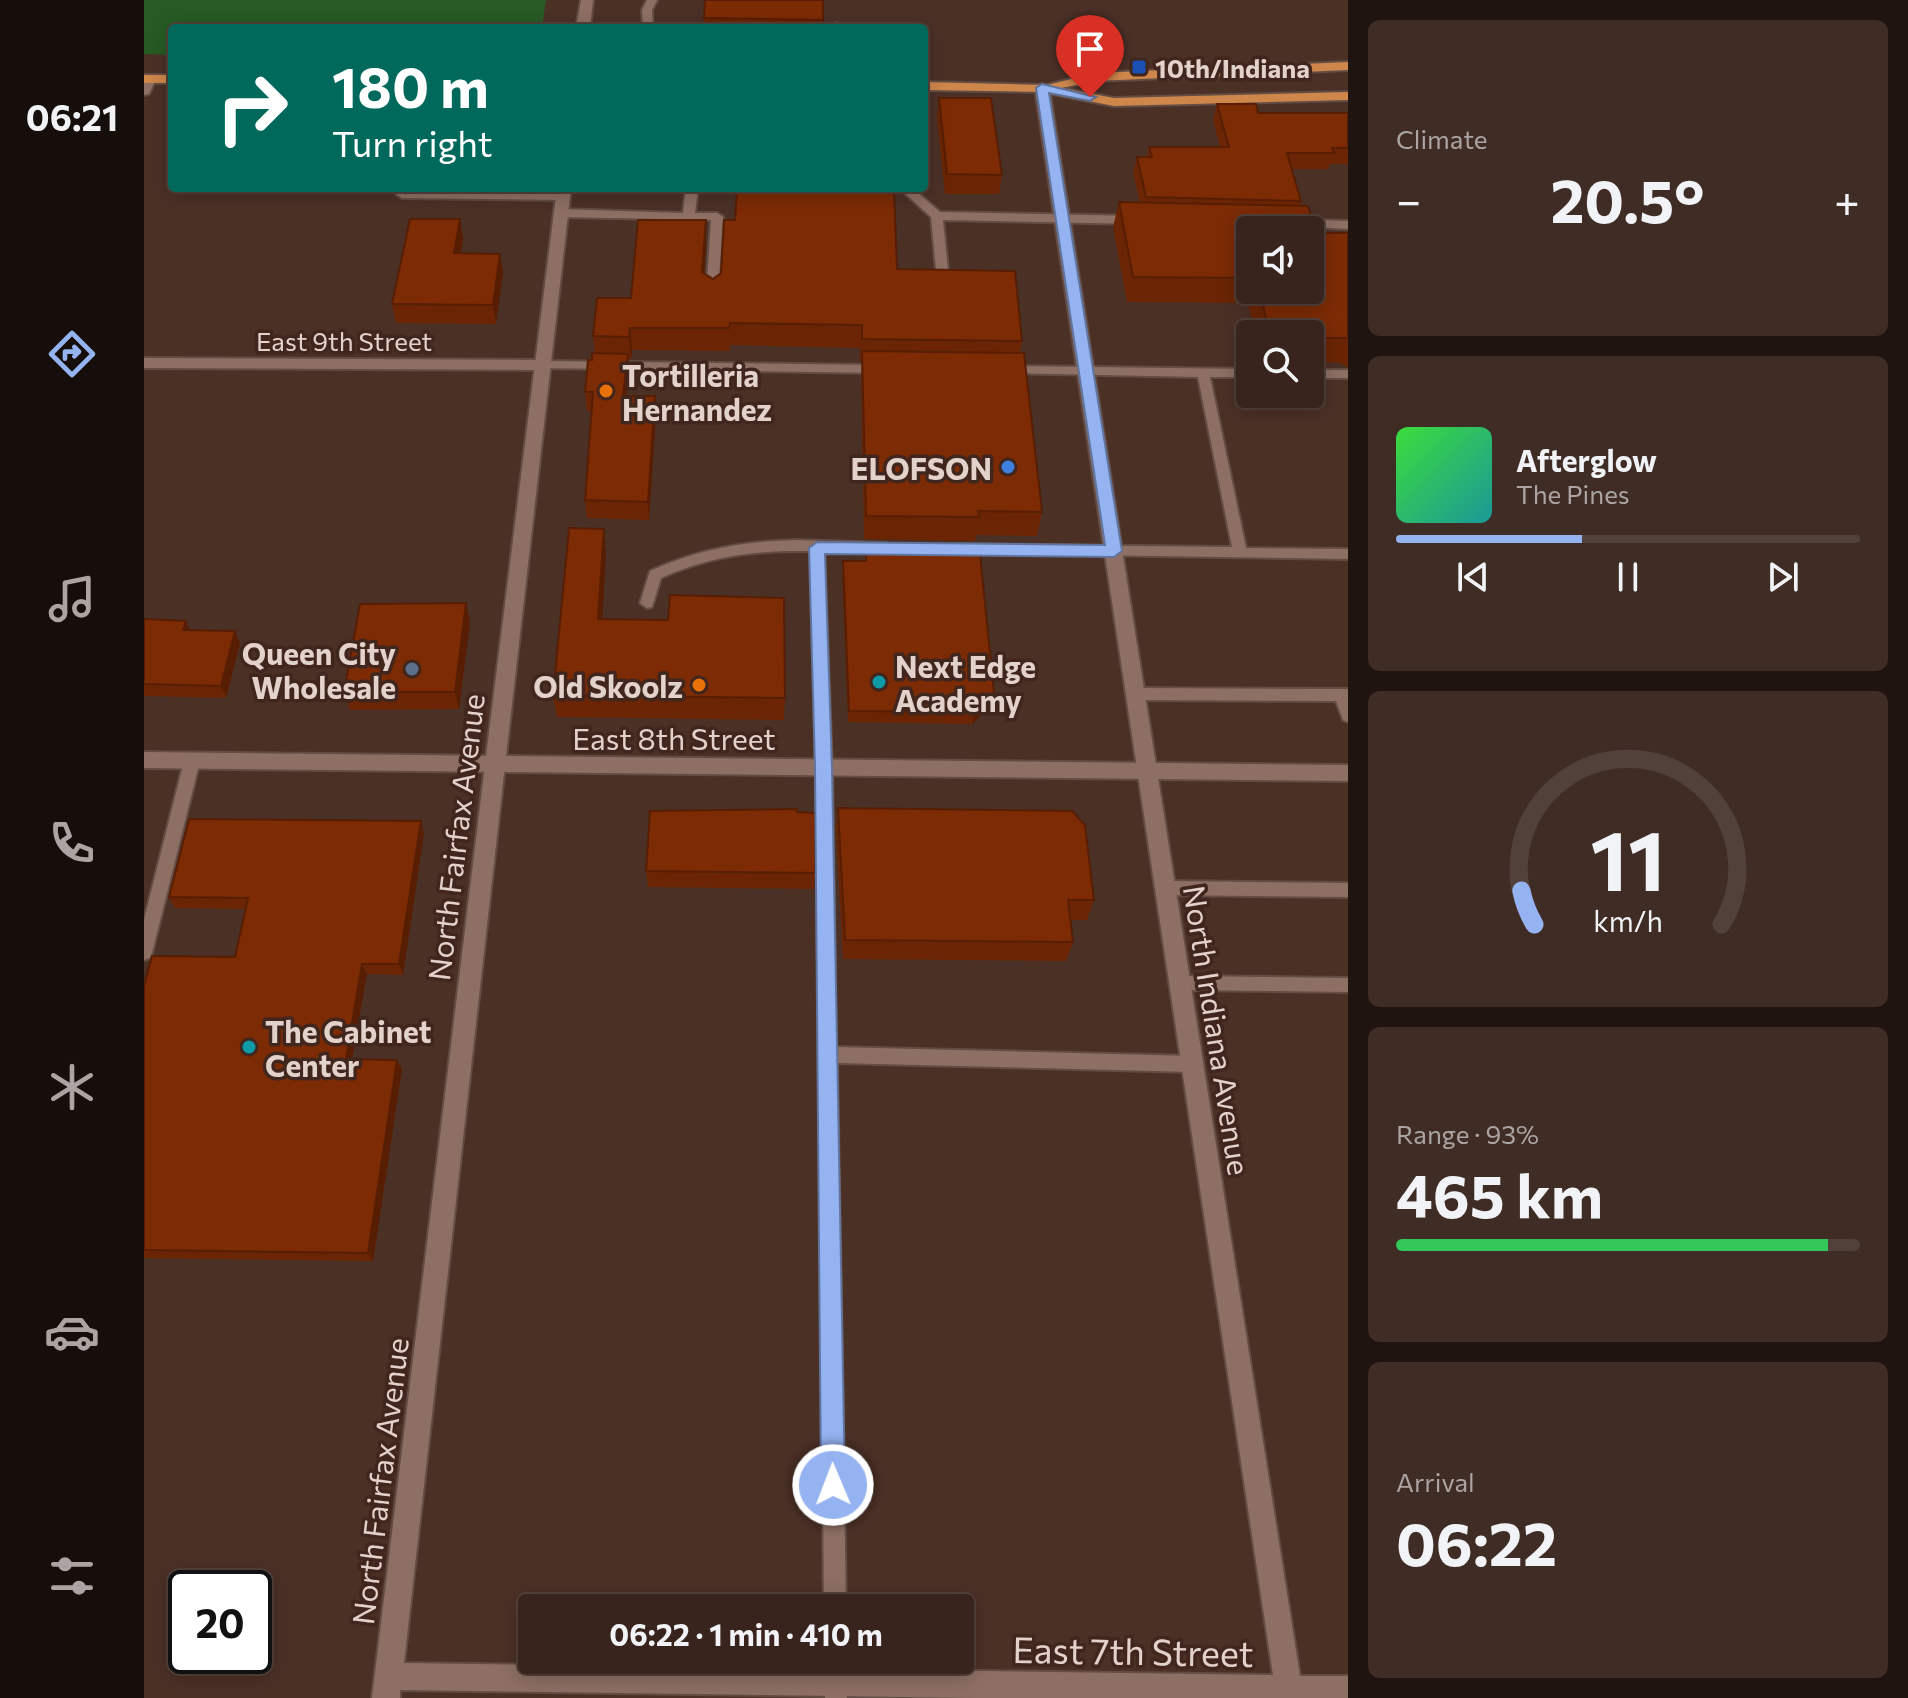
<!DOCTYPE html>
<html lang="en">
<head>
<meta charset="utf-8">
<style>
	body { margin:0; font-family:Commissioner,sans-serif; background:#3f2c25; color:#f1f3f6; height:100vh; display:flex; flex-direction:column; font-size:30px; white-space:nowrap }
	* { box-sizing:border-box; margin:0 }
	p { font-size:26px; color:#aba4a3 }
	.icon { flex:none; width:44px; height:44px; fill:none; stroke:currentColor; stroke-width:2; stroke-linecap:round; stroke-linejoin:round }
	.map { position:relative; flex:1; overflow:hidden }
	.details { display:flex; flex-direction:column; gap:20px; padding:20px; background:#1f140f; width:560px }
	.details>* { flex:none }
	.banner { position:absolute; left:24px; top:24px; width:760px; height:168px; border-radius:8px; box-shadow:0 4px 20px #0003,0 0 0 2px #52413b; background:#00695c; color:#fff; overflow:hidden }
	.controls { position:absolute; left:1092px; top:216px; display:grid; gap:16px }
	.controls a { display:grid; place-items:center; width:88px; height:88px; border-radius:8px; background:#38241c; box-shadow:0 4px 20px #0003,0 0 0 2px #52413b; font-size:40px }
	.speed { position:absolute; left:24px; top:1570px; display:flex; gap:16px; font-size:40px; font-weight:700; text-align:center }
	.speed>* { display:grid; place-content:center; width:104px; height:104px; border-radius:50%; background:#38241c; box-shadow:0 4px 20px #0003,0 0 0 2px #52413b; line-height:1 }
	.speed .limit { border:4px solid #111; border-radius:12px; background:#fff; color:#111 }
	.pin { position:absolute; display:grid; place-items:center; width:68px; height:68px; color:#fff; margin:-82px -34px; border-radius:50% 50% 50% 0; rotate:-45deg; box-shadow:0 0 8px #0007 }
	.pin .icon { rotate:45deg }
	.me { position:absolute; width:88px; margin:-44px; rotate:359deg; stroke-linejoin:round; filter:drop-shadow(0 0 6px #0008) }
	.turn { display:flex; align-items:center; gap:28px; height:168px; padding:0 32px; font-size:36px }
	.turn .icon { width:104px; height:104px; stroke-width:2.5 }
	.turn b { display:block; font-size:56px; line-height:68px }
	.big { font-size:60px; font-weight:700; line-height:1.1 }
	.details .widget { flex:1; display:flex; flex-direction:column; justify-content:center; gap:12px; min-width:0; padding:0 28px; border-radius:12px; background:#3f2c25 }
	.details .dial { align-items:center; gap:0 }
	.dial svg { height:208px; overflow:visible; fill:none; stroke:#52413b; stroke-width:7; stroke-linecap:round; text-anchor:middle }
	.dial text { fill:#f1f3f6; stroke:none }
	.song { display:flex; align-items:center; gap:24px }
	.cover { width:96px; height:96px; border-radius:12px; background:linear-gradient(135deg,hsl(120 70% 55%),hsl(180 70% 35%)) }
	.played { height:8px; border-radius:4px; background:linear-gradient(90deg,#95b2f1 40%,#52413b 40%) }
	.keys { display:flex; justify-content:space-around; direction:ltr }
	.heat { display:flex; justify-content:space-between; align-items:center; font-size:44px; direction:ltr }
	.charge { height:12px; border-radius:6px; background:linear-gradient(90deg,#34c759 93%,#52413b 0) }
	.trip { position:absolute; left:374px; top:1594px; width:456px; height:80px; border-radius:8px; background:#38241c; box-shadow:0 4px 20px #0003,0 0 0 2px #52413b; font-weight:700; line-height:80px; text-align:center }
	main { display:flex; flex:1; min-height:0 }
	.dock { display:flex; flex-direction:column; width:144px; justify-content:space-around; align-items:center; background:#160e0b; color:#aba4a3 }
	.dock .icon { width:56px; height:56px }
	.dock .selected { color:#95b2f1 }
	.dock b { font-size:36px; color:#f1f3f6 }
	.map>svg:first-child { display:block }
	.green { fill:#275a25 }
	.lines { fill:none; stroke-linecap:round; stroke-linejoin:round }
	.service-casing { stroke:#624c43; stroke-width:4 }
	.minor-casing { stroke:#624c43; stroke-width:4 }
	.tertiary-casing { stroke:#624c43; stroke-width:4 }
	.secondary-casing { stroke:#624c43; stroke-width:4 }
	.primary-casing { stroke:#624c43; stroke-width:4 }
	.service { fill:#8e6f64; fill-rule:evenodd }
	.minor { fill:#8e6f64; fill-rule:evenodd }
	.tertiary { fill:#8e6f64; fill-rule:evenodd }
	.secondary { fill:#8e6f64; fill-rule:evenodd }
	.primary { fill:#ce864b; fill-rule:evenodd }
	.wall { fill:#6b2504; fill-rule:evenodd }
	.shaded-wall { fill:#571e04 }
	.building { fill:#7c2b05; stroke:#571e04; stroke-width:2 }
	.route { fill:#95b2f1; stroke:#61749d; stroke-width:2 }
	.transit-dot { fill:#1a4fb4; stroke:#40261d; stroke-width:3 }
	.food-dot { fill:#e8710a; stroke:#40261d; stroke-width:3 }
	.shop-dot { fill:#3f7fe0; stroke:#40261d; stroke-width:3 }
	.service-dot { fill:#5c6f8a; stroke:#40261d; stroke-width:3 }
	.culture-dot { fill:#0f9aa8; stroke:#40261d; stroke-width:3 }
	.labels { text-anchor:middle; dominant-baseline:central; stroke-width:7; stroke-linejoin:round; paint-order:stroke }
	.far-poi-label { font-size:26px; font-weight:bold; fill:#e3d1cb; stroke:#40261d; text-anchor:start }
	.far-street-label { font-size:26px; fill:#e3d1cb; stroke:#40261d }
	.poi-label { font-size:30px; font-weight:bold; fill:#e3d1cb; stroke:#40261d; text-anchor:start }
	.street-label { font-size:30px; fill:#e3d1cb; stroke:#40261d }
	.near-street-label { font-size:36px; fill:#e3d1cb; stroke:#40261d }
</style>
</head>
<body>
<main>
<nav class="dock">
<b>06:21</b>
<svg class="icon selected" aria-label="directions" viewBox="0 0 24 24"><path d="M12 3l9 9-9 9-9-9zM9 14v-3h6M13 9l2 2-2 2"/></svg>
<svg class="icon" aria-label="music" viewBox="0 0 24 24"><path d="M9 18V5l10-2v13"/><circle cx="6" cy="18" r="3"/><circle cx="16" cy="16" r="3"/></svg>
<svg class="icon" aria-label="phone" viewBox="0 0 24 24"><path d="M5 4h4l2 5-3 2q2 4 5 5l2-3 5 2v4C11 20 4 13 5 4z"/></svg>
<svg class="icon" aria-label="climate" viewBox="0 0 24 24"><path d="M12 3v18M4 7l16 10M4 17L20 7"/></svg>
<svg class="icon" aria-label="car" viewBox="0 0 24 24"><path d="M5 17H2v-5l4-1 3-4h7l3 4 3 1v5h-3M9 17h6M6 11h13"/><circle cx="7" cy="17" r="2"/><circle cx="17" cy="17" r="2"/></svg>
<svg class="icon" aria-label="filters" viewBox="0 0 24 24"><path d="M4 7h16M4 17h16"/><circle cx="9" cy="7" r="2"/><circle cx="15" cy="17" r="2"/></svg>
</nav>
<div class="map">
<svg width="1204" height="1698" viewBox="0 0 1204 1698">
	<rect width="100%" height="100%" fill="#4b3026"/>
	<path class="green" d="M0,0H402L398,28H28V55L0,54Z"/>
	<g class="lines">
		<defs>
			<path id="service" d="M503,0H513L508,10L509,28H499L498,10Z
				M692,23L696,24L697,28H687Z
				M254,188H266L265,191L419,192L425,196L419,200L258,198L252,194Z
				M542,188H554L551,213H573L579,217L574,295L568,299L562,295L567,220L417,217L411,213L417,209L539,213Z
				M755,188H768L796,212L993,216L999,220L993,224L799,220L805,280L799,284L793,280L787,217Z
				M1148,219L1204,221V229L1144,226V220Z
				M399,361L736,365L742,369L736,373L394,368L393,365Z
				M864,366L1106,369V377H1066L1102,548L1204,549V559L809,553L807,549L814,544L1088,547L1054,377L859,373L858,370Z
				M1166,370H1204V378H1166Z
				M653,540L742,543L749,548L742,553L680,551L688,768L692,1047L1049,1056L1055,1058L1058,1064L1055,1070L1049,1072L693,1063L702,1608H680L672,768L666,551C613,550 565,556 517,578L508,607L503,608L496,603L506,571C554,549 601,541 653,540Z
				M992,688L1204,689V722L1199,720L1192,701L992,700L985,694Z
				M48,755L53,757L56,761L8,953L6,958L0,960V920L40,761L43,757Z
				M1021,881L1204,883V897L1021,895L1015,893L1013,888L1015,883Z
				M1036,976L1204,978V992L1036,990L1030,988L1028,983L1030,978Z
				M680,1660H702L703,1698H681Z"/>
			<path id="minor" d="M5,75L12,79L5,94L0,95V76Z
				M898,84L905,88L1156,1676H1204V1698H828L256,1690V1698H228L341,765L344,759H358L361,765L260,1663L1129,1675L891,88Z
				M0,358L399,360L407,365L399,370L0,368Z"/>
			<path id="tertiary" d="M437,0H449L446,28H432Z
				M413,188H427L361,765L358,771H344L341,765Z"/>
			<path id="secondary" d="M0,752L1204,765V781L0,768Z"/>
			<path id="primary" d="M1204,62V70L952,81L917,88L970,98L1204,92V100L970,106L898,92L780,90V82L903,85L952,73Z
				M0,75H28V83H0Z"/>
		</defs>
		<use href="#service" class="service-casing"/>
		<use href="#minor" class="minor-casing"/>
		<use href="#tertiary" class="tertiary-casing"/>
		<use href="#secondary" class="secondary-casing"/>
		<use href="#primary" class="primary-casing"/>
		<use href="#service" class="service"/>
		<use href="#minor" class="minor"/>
		<use href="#tertiary" class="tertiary"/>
		<use href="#secondary" class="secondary"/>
		<use href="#primary" class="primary"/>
	</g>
	<path class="wall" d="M679,0V28H560V18Z
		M795,98L858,175L855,194H801L793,117Z
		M1073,104L1114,113H1204V164H1186L1184,169H1148L1157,201L1155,206L1172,233H1204V368L1197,363L1166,362V334H1111L1104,303L983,302L969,227L975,202H996L989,173L993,157H1003L1005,147H1076L1069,120ZM1106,230L1166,290H1106Z
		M316,219L319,239L317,253L356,254L359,273L352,324L252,323L248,304Z
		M562,220V243L560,274L569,279L753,269L878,341L876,353L898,512L893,536L832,535L831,541L720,539L717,375L718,362H716V348L586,345V351L488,350L487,359H484L485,372L482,396L512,415L505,520L443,518L441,500L448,411H443L441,392L448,360L451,353L449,336Z
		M722,544L850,692L848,704L828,724L704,722L698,573L699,561H721Z
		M462,553L458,619L524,620L641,698L640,720L413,717L409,695Z
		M322,603L326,622L315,709L206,710L200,692Z
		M0,619L46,630L91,631L96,643L82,698L0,696Z
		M694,808L950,900L943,920H927L929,942L922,961L699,959L692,829Z
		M653,812L671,873L670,889L504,887L502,871Z
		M280,833L259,975L223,974L208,1059L258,1069L229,1261L0,1258V986L91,957L102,909L31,908L25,897Z"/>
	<path class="shaded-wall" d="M316,219L319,239L314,273L310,253Z
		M562,220V243L559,295L558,272Z
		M356,254L359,273L352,324L349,305Z
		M486,328L488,350L487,359L485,337Z
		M484,354L485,372L480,414L479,396Z
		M511,396L512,415L505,520L504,502Z
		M460,529L462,553L457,642L454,619Z
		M322,603L326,622L315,709L311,692Z
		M42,621L47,633L39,630Z
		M91,631L96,643L82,698L77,686Z
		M850,692L848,704L828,724L831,712Z
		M277,821L280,833L259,975L255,964Z
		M218,964L223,974L206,1069L202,1059Z
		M253,1060L258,1069L229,1261L224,1253Z"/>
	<path class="building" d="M561,0H679V20L560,18Z
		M795,98H847L858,175L803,174Z
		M1073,104H1112L1114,113H1204V148H1188L1190,153H1143L1157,201L1002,197L993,157H1008L1005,147H1085Z
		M593,189L750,192L753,269L871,271L878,341L718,339V325L586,323L585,328H486L485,337L449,336L453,298H487L494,220H562L558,272L569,279L577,273L580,220H591Z
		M975,202L1164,206L1172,233H1204V338H1166V334H1126L1115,290H1166V230H1106V278L989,277Z
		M266,219H316L310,253L356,254L349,305L248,304Z
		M718,351L880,353L898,512L834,511L835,517L722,516Z
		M448,353L484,354L479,396H511L504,502L441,500L449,392H441L444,360H448Z
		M425,528L460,529L454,619L524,620L526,595L640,598L641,698L409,695Z
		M722,544L835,545L850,692L831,712L705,711L699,561H722Z
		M322,603L311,692H200L216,604Z
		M0,619L42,621L39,630L91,631L77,686L0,684Z
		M694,808L928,811L941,825L950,900H924L929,942L701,940Z
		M653,809V812L671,813V873L502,871L506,811Z
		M45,819L277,821L255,964H218L202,1059L253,1060L224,1253L0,1250V986L8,956L91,957L104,898L25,897Z"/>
	<path class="route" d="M898,84L952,97L946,101L905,93L978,551L970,557L681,554L688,768L701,1485L697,1493L689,1497L681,1493L677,1485L671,768L665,548L673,542L961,545L892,88Z"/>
	<rect class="transit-dot" x="987" y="59" width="16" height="16" rx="4"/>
	<g class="food-dot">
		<circle cx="462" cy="391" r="8"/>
		<circle cx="555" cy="685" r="8"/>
	</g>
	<circle class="shop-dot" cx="864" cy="467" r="8"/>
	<circle class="service-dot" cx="268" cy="669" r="8"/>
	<g class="culture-dot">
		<circle cx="735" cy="682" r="8"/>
		<circle cx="105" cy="1047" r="8"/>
	</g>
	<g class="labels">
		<g class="far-poi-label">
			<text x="1011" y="67">10th/Indiana</text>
		</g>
		<g class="far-street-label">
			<text x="200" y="340">East 9th Street</text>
		</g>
		<g class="poi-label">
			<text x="478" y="374">Tortilleria<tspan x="478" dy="34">Hernandez</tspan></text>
			<text x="848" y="467" text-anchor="end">ELOFSON</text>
			<text x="252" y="652" text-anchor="end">Queen City<tspan x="252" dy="34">Wholesale</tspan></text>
			<text x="751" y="665">Next Edge<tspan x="751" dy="34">Academy</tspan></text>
			<text x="539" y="685" text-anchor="end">Old Skoolz</text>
			<text x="121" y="1030">The Cabinet<tspan x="121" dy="34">Center</tspan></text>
		</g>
		<g class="street-label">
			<text x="530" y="737">East 8th Street</text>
			<text transform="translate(311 837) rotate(-83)">North Fairfax Avenue</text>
			<text transform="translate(1074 1030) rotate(81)">North Indiana Avenue</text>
			<text transform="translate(235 1481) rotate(-83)">North Fairfax Avenue</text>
		</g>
		<g class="near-street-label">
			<text transform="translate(989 1650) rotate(1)">East 7th Street</text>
		</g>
	</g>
</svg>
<div class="controls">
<a><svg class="icon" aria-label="sound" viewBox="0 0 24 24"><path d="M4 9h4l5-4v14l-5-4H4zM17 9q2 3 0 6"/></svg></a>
<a><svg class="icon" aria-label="search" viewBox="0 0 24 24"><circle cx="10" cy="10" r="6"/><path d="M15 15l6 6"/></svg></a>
</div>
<div class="speed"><div class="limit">20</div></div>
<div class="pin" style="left:946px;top:97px;background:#d93025"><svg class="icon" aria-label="arrive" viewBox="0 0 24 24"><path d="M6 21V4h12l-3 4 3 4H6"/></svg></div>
<svg class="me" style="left:689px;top:1485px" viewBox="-20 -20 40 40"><circle r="17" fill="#95b2f1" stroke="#fff" stroke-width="3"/><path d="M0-11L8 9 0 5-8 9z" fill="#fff"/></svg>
<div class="trip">06:22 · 1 min · 410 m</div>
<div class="banner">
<div class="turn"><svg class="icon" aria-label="right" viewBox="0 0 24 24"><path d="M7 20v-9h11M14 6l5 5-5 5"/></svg><div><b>180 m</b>Turn right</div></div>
</div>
</div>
<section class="details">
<div class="widget"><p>Climate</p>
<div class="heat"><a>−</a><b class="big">20.5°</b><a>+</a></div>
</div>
<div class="widget">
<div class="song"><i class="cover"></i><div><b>Afterglow</b><p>The Pines</p></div></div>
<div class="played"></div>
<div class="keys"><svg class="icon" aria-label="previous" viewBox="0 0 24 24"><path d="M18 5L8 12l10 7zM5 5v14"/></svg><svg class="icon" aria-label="pause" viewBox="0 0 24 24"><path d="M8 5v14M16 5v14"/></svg><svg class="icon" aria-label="next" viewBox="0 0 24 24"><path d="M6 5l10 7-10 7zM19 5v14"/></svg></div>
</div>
<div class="widget dial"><svg viewBox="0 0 100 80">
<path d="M14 69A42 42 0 1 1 86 69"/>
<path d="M14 69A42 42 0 0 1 9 56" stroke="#95b2f1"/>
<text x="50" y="56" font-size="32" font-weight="700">11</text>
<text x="50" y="72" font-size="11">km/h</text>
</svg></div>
<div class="widget"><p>Range · 93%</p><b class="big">465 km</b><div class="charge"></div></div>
<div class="widget"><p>Arrival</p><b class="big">06:22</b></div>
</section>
</main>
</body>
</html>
